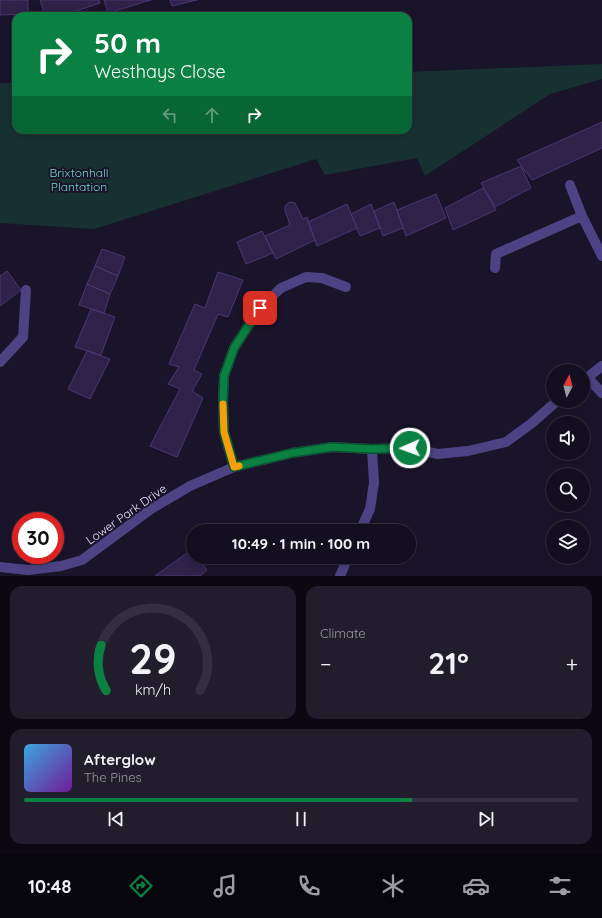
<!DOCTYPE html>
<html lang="en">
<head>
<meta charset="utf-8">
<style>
	body { margin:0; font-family:Quicksand,sans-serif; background:#211d2d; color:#f1f3f6; height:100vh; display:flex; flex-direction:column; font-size:15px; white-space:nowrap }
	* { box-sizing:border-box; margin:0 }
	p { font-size:13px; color:#9d9ca5 }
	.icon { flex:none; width:22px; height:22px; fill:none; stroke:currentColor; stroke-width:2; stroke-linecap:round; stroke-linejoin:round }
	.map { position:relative; height:576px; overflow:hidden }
	.drawer { display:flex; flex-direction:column; gap:10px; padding:10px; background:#0b0812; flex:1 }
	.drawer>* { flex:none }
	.banner { position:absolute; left:12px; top:12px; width:400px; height:122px; border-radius:12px; box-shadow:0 2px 10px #0003,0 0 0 1px #332f3e; background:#0b8043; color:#fff; overflow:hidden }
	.needle { width:26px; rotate:7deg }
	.fabs { position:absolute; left:546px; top:364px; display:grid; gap:8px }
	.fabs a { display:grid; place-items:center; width:44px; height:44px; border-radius:50%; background:#140f20; box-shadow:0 2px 10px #0003,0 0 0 1px #332f3e; font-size:20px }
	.speed { position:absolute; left:12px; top:512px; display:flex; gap:8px; font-size:20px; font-weight:700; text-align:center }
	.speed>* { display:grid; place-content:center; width:52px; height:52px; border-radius:50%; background:#140f20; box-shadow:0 2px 10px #0003,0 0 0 1px #332f3e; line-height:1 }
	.speed .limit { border:6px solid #d22; background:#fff; color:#111 }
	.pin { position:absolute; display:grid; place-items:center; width:34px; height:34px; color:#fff; margin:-17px; border-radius:8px; box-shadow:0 2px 6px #0006 }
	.me { position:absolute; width:44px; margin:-22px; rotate:268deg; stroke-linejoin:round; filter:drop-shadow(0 0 3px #0008) }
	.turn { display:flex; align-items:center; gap:14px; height:84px; padding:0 16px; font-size:18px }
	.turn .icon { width:52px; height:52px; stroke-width:2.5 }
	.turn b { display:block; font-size:28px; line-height:34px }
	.lanes { display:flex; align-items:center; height:38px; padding:0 16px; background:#0003; justify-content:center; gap:20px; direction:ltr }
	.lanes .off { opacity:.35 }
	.big { font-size:30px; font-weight:700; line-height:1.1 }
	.drawer .card { flex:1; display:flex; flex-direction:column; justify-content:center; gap:6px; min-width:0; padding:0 14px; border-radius:12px; background:#211d2d }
	.drawer .dial { align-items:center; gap:0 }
	.dial svg { height:104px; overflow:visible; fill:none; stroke:#332f3e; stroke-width:7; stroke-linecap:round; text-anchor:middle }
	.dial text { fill:#f1f3f6; stroke:none }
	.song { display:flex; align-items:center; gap:12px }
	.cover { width:48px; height:48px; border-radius:6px; background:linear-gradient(135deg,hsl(200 70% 55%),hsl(280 70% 35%)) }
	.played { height:4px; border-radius:2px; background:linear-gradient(90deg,#0b8043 70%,#332f3e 70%) }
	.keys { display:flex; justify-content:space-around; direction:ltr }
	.heat { display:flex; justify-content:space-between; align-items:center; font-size:22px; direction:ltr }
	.drawer .tiles { flex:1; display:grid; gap:10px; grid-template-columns:1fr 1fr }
	.card:last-child { grid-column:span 2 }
	.trip { position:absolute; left:186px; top:524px; width:230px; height:40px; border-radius:20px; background:#140f20; box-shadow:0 2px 10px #0003,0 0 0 1px #332f3e; font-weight:700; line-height:40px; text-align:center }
	.tab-bar { display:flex; height:64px; justify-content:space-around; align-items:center; background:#08060d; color:#9d9ca5 }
	.tab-bar .icon { width:28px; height:28px }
	.tab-bar .active { color:#0b8043 }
	.tab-bar b { font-size:18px; color:#f1f3f6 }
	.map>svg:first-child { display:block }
	.green { fill:#173133 }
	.building { fill:#2e2249; stroke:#493673 }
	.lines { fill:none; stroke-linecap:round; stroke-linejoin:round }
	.street { stroke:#4d4384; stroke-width:10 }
	.route-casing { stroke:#07532c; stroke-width:10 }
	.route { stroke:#0b8043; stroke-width:7 }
	.slow { stroke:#f59e0b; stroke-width:7 }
	.labels { text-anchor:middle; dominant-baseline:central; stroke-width:4; stroke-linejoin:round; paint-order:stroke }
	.park-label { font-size:12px; fill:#71d7c9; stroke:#1a142a }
	.street-label { font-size:12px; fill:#e6e0fc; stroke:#1a142a }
</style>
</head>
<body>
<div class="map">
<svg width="602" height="576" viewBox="0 0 602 576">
	<rect width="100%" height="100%" fill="#1a142a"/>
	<path class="green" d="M602,64V79L550,94L425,176L417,158L325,175L316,159L94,229L0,223V83H16V130H408V72Z"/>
	<path class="building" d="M0,0H28V14L0,15Z
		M40,0H99L100,3L61,16H45Z
		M104,0H151L108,13Z
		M170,0H197L172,6Z
		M602,122V148L532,180L517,160Z
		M521,166L531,188L495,207L481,183Z
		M483,188L496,210L453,230L445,208Z
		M436,194L446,218L406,236L397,210Z
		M291,202L295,203L303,219L307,217L315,240L276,259L265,236L290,225L285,210V206L288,203Z
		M394,202L403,228L383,236L374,211Z
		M347,204L357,228L317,246L308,222Z
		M371,204L380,228L360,236L351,214Z
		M262,231L273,253L246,264L237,242Z
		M102,249L125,257L118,276L95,266Z
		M95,266L118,276L110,294L87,284Z
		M7,271L21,290L0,306V276Z
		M218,272L243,280L228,317L218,314L194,370L202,374L192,391L203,398L177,457L150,446L180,389L168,384L179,367L169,364L195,304L205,308Z
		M87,284L110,294L104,313L79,305Z
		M91,309L115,317L101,355L75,347Z
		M87,351L110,359L90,399L68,389Z
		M191,550L193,553V557H197L207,570L200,576H155Z"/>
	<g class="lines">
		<path class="street" d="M570,185L582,216L602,256
			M495,268L496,254L582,216
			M0,362L23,337L26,290
			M587,377L602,393
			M583,381L602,366
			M234,467L224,432L223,402L224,376L234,348L260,308L281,288L306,277L322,278L346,287
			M360,531L370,509L374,483L372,449
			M0,567L28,570L61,566L82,560L151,509L190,486L234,467L292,453L332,447L372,449L410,448L438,454L468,451L506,442L532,423L557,401
			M340,576L348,557"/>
	</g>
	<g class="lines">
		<defs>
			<path id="route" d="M260,308L234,348L224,376L223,402L224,432L234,467L292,453L332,447L372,449L410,448"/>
		</defs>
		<use href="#route" class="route-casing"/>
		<use href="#route" class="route"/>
		<path class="slow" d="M223,404L224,432L234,467L239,466"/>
	</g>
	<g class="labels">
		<g class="park-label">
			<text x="79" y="172">Brixtonhall<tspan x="79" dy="14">Plantation</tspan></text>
		</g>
		<g class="street-label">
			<text transform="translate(126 514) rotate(-35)">Lower Park Drive</text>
		</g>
	</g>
</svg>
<div class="fabs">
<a><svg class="needle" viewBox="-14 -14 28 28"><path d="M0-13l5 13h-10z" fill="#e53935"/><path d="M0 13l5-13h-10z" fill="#9d9ca5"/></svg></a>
<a><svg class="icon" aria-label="sound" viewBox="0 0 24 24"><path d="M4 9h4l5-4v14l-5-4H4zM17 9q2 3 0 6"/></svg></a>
<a><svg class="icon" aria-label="search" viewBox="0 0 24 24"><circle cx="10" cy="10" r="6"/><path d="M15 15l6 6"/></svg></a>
<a><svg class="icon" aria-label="layers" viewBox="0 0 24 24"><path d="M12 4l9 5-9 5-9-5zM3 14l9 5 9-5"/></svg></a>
</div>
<div class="speed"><div class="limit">30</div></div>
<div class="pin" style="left:260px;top:308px;background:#d93025"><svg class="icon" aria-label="arrive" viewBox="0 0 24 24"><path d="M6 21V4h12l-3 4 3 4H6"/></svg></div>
<svg class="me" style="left:410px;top:448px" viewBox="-20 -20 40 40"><circle r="17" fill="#0b8043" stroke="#fff" stroke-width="3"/><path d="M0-11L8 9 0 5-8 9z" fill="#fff"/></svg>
<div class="trip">10:49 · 1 min · 100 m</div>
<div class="banner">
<div class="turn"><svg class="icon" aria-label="right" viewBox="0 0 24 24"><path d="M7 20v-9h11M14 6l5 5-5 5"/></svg><div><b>50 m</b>Westhays Close</div></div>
<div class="lanes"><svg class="icon off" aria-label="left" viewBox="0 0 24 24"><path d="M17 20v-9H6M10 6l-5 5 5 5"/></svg><svg class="icon off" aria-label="ahead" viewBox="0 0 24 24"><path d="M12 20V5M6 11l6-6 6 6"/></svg><svg class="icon" aria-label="right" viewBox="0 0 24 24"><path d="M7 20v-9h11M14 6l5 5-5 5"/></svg></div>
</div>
</div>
<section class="drawer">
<div class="tiles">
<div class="card dial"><svg viewBox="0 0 100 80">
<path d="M14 69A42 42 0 1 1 86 69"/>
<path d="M14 69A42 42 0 0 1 10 34" stroke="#0b8043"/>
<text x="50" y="56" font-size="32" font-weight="700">29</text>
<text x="50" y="72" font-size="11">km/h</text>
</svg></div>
<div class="card"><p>Climate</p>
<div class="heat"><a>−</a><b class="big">21°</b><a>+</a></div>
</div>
<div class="card">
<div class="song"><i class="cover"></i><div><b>Afterglow</b><p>The Pines</p></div></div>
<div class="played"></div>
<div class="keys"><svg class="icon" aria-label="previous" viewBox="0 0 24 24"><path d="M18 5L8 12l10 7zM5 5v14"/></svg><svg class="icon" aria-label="pause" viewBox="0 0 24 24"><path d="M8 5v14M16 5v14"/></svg><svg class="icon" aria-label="next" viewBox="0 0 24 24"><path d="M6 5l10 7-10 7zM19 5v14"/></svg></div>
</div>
</div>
</section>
<nav class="tab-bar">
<b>10:48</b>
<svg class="icon active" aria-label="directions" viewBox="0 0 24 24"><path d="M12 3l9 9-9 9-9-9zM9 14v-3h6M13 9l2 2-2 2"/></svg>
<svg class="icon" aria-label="music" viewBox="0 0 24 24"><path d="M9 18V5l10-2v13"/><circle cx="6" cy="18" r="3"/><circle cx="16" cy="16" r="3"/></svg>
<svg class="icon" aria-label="phone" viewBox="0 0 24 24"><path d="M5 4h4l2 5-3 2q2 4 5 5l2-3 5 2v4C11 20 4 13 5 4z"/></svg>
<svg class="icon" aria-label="climate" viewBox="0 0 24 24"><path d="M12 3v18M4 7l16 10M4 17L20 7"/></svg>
<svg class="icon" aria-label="car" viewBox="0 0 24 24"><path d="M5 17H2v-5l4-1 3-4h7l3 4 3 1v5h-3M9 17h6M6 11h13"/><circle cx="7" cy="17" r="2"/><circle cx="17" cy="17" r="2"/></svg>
<svg class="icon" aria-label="filters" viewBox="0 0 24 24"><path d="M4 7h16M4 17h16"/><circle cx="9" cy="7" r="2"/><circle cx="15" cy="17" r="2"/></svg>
</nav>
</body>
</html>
